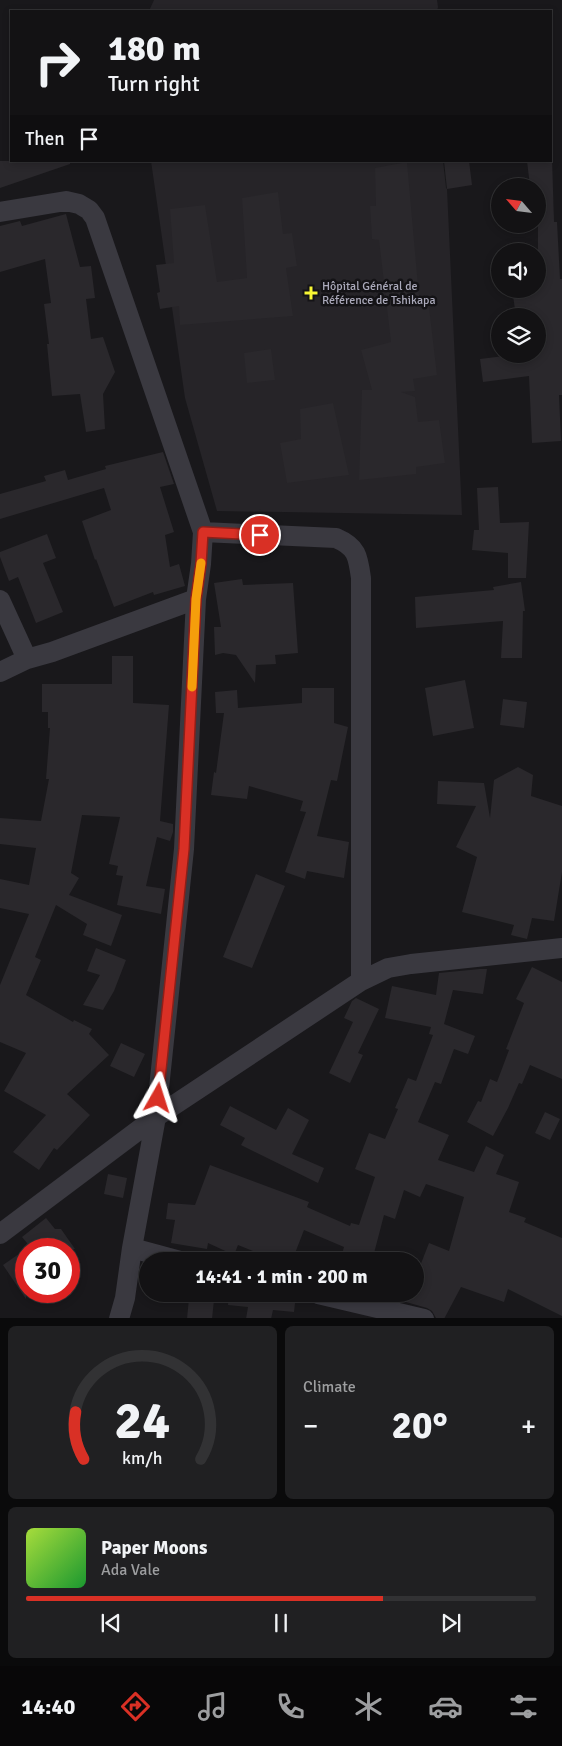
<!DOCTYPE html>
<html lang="en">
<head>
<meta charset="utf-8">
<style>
	body { margin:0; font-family:Signika,sans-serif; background:#202022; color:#f1f3f6; height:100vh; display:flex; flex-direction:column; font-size:19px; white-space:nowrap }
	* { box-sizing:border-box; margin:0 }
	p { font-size:16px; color:#9d9ea0 }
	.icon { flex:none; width:28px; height:28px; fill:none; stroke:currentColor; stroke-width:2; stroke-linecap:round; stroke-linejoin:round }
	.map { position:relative; height:1318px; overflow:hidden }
	.drawer { display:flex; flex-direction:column; gap:8px; padding:8px; background:#0a0a0b; flex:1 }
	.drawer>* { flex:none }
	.hud { position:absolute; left:10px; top:10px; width:542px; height:152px; border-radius:0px; box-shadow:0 2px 8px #0003,0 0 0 1px #323234; background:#131214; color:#f1f3f6; overflow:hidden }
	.needle { width:32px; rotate:298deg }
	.tools { position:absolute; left:491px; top:178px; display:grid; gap:10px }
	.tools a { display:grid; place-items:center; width:55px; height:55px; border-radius:50%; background:#131214; box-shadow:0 2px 8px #0003,0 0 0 1px #323234; font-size:25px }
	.speed { position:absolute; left:15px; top:1238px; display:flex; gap:10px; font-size:25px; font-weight:700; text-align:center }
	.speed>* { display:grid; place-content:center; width:65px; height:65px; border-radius:50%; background:#131214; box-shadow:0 2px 8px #0003,0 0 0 1px #323234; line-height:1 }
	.speed .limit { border:8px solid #d22; background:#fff; color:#111 }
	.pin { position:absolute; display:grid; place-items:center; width:42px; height:42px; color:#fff; margin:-21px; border:2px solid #fff; border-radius:50%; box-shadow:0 1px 5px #0007 }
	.me { position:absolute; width:55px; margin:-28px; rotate:6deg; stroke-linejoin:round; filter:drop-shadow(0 0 4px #0008) }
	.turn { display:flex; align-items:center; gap:18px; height:105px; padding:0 15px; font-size:22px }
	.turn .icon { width:65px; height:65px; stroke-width:2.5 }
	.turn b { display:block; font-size:35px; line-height:42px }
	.then { display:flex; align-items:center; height:48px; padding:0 15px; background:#0003; gap:10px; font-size:19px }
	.big { font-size:38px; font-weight:800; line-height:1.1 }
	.drawer .card { flex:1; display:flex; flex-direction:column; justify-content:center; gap:8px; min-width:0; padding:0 18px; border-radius:8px; background:#202022 }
	.drawer .dial { align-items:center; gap:0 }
	.dial svg { height:130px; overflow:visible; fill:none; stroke:#323234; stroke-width:7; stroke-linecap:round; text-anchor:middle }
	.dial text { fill:#f1f3f6; stroke:none }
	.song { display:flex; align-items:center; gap:15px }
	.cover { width:60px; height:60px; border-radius:8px; background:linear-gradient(135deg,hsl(80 70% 55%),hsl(130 70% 35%)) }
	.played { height:5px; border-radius:2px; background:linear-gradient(90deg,#d93025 70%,#323234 70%) }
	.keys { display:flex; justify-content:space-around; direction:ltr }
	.heat { display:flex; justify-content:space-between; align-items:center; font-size:28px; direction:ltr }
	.drawer .tiles { flex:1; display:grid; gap:8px; grid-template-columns:1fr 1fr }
	.card:last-child { grid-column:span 2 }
	.trip { position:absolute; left:139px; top:1252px; width:285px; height:50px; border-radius:25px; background:#131214; box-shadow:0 2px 8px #0003,0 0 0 1px #323234; font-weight:800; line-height:50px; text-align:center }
	.tabs { display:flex; height:80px; justify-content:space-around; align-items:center; background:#080708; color:#9d9ea0 }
	.tabs .icon { width:35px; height:35px }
	.tabs .current { color:#d93025 }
	.tabs b { font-size:22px; color:#f1f3f6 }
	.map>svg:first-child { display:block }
	.built { fill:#262428 }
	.building { fill:#2a282c }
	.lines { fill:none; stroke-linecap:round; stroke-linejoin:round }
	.street { stroke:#3a3940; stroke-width:20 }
	.route-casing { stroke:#8d1f18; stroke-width:12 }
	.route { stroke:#d93025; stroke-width:9 }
	.slow { stroke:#f59e0b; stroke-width:9 }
	.poi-dot { fill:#f7f634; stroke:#141316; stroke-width:2 }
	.labels { text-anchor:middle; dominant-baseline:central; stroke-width:5; stroke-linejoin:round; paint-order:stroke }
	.poi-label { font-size:12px; fill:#abaabb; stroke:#141316; text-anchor:start }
</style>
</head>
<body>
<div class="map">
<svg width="562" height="1319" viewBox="0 0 562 1319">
	<rect width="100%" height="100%" fill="#19181b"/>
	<path class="built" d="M154,0H437L438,7L437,11H149Z
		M151,161H443L446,188L447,189L462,515L217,511L185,398Z"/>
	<path class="building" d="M552,158L554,222H557L560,279H562V395H559L561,441L532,443L529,376L483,382L480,359L521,354H538V316H516L512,289H538V186H530L527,161H551Z
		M0,161H70V164L0,188Z
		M444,161H469L472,185L447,189Z
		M407,162L420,308L429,307L437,375L413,379L415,391L401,392L415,397L418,422L439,420L445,463L416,467V474L359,480L362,390H372L361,350L391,342L379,240L372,239L370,206H376L375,168Z
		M278,192L283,234L292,233L297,266L286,268L293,316L180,325L179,306L160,309L157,293L160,292L156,265L174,263L170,209L205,205L217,282L247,278L242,198Z
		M66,214L80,267L91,266L95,298L86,299L91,339L103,337L115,372L103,394L105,429L86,432L80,394L52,396L47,344H49L44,304L51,303L45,259L0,272V226L20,221L22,226Z
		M271,349L275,380L247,383L244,353Z
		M333,403L349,475L287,483L280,443L301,439L300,409Z
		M163,452L174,484L160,487L174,532L165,535L170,567L179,564L185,586L154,595L153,592L114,607L96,559L95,560L82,521L111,510L104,488L0,519V494L46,481L44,476L65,470L68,480L106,469L105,466Z
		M498,487L500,523L529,522L526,578H508V553L472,550L474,530H479L477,488Z
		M47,534L56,558L43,563L63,612L36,623L18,577L9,581L0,557V552Z
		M242,579L243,585L293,583L298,653L275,655L276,664L256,665L255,683L236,655L223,653L215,655L214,627H221L214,583Z
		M521,582L525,611H523L522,658H501L503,621L416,628L415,597L494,590L493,587Z
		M112,656H133V703L169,705L160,821L173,824V832L170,841L157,837L146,886L165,889L161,914L117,905L123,876L116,875L118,866L109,864L120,817L82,815L71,873L79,878L69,895L122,915L111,946L83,935L87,924L56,905L35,957L41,960L26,995L73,1022L74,1020L92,1029L89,1034L109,1055L67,1094L90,1115L57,1150L54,1148L39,1170L13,1152L46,1115L4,1091L26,1053L0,1042V985L29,914L0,908V879L29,885L36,848L0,844V818L41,821L49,779H46L50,728H48V712H42V684H112Z
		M465,680L474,728L433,736L425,688Z
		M302,688H334V723L348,727L337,781L331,780L317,836L349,842L344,878L307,871L305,879L285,872L306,812L300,811L303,801L249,786L247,799L211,795L214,772L216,773L224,713H216L215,692L237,690L238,708L302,703Z
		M503,699L527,702L524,728L500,725Z
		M518,767L533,775L531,796L562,806V872L554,921L532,918L527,939L511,935L514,925L462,912L477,857L456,847L476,806L437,804L438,781L484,783L490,818L494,780Z
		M256,874L285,886L252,968L223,957Z
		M96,948L126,960L114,991L103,1010L83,1005L100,975L87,971Z
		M532,967L562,982V1079L530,1065L522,1084L519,1083L508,1108L493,1136L467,1122L478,1101L481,1102L490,1079L497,1082L509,1050L506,1049L524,1003L516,999Z
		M480,969H487L483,994L453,990L444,1024L475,1036L468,1054L454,1049L441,1084L435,1082L418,1122L449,1135L438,1160L474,1172L486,1146L504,1155L496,1174L519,1182L509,1212L526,1218L524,1222L562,1238V1316L508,1289L504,1302L461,1287L444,1319L436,1318L432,1311L427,1308L406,1302L409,1294H415V1279L429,1243L449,1251L464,1197L426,1184L420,1197L404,1190L395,1219L384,1215L372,1261H340L344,1247L304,1230L292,1261H278L238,1245L234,1255L208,1243L207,1249L171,1243L175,1220L166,1219L168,1203L195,1205L210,1165L309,1202L307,1207L309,1208L350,1226L351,1223L359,1225L375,1177L355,1169L369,1133L385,1139L398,1109L395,1108L408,1078L416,1081L433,1035L429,1034L431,1027L385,1018L392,986L436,995L439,973Z
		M356,998L379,1009L358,1053L363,1055L350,1083L329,1073L353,1022L344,1018L352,1001Z
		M121,1043L145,1054L134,1077L110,1066Z
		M230,1106L276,1130L288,1108L309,1120L292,1154L324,1168L318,1183L241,1145L245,1138L220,1125Z
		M545,1112L560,1119L550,1140L535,1133Z
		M108,1174L127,1178L123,1198L104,1194Z
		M46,1218L55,1229H61L75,1249H32L22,1237Z
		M26,1249V1299L3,1265Z
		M229,1294H296L294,1312L273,1310L271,1319H246L248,1307L228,1305Z
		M189,1298L214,1300L212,1319H187Z"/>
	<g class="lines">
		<path class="street" d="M0,212L66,201L79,204L89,210L95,218L203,532L201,564L196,599L184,849L156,1117L132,1248L125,1298L119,1319
			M203,532L336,538C357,547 358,556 361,578V981
			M0,600L27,659
			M0,672L27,659L52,652L196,599
			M0,1234L156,1117L361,981L388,968L411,964L562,948
			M132,1248L180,1261
			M318,1294L424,1319"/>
	</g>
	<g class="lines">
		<defs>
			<path id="route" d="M158,1098L184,849L196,599L201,564L203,532L260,535"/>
		</defs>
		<use href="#route" class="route-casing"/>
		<use href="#route" class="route"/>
		<path class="slow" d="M192,687L196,599L201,563"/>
	</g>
	<path class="poi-dot" d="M308.5 285.5h5v5h5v5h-5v5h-5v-5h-5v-5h5z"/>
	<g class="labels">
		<g class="poi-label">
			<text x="322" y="286">Hôpital Général de<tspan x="322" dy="14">Référence de Tshikapa</tspan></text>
		</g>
	</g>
</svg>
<div class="tools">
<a><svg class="needle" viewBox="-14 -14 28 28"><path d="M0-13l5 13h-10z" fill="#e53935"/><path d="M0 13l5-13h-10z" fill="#9d9ea0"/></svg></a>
<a><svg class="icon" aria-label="sound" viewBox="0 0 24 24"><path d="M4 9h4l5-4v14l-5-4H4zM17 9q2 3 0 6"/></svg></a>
<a><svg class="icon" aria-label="layers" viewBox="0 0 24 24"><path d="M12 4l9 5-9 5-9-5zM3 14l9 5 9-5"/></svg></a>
</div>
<div class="speed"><div class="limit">30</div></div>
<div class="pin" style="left:260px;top:535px;background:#d93025"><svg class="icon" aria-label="arrive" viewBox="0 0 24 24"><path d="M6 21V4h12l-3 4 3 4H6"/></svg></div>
<svg class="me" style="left:158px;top:1098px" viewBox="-20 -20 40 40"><path d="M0-17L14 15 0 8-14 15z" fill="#d93025" stroke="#fff" stroke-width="4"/></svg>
<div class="trip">14:41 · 1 min · 200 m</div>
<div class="hud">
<div class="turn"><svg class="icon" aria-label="right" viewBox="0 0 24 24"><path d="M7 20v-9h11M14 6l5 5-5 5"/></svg><div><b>180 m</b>Turn right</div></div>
<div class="then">Then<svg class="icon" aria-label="arrive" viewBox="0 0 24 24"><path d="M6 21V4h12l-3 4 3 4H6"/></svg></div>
</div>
</div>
<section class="drawer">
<div class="tiles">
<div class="card dial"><svg viewBox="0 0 100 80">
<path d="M14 69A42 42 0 1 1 86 69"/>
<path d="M14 69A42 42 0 0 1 9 40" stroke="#d93025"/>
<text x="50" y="56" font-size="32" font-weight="700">24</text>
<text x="50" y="72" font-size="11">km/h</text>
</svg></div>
<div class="card"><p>Climate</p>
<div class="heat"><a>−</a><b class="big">20°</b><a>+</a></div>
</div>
<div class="card">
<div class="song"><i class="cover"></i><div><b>Paper Moons</b><p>Ada Vale</p></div></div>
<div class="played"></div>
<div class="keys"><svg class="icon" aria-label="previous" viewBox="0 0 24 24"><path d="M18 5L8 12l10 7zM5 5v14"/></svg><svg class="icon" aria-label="pause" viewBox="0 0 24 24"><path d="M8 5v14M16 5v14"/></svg><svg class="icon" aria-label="next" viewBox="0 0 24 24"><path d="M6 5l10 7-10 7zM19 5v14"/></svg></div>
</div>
</div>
</section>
<nav class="tabs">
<b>14:40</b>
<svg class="icon current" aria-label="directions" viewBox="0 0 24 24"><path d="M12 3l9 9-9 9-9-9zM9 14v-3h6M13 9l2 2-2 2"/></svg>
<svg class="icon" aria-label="music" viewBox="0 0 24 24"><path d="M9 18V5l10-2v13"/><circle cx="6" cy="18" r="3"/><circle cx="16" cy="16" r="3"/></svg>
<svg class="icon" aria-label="phone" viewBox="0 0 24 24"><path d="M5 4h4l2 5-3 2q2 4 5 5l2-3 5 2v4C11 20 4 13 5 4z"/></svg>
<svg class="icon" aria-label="climate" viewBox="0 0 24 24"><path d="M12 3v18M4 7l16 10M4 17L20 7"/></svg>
<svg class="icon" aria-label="car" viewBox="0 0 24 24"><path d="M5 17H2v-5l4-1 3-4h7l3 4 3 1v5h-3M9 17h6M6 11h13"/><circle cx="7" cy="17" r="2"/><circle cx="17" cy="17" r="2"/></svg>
<svg class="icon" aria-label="filters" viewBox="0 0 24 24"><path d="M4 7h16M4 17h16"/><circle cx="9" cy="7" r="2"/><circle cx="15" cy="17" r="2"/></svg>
</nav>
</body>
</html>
